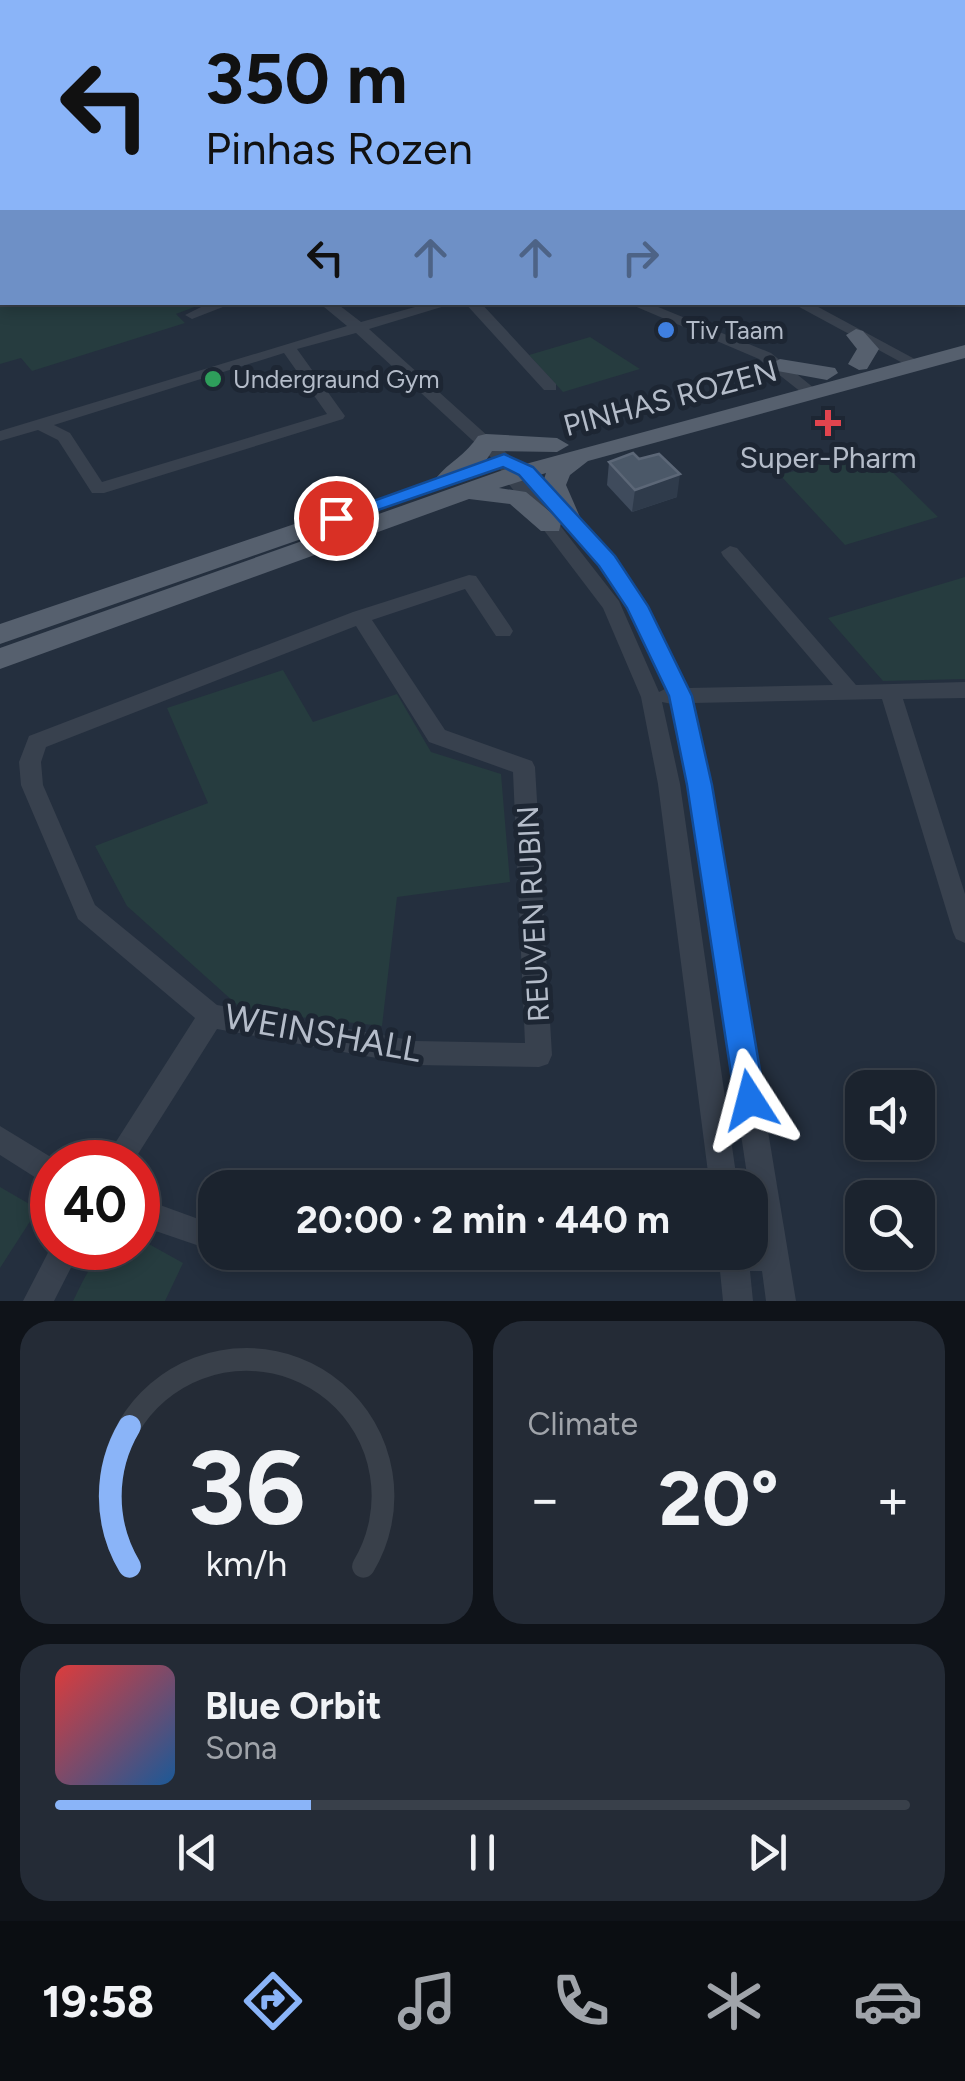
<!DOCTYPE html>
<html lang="en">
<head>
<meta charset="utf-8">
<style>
	body { margin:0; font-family:Figtree,sans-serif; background:#242b36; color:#f1f3f6; height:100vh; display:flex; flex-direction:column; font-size:38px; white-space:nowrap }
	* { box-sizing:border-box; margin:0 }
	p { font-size:32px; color:#a0a4aa }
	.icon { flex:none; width:55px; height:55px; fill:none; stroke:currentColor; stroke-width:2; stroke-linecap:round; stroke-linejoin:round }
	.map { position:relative; height:1301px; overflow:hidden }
	.side { display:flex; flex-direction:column; gap:20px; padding:20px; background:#0f1319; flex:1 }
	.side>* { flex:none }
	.guide { position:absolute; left:0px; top:0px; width:965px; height:305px; box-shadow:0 5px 15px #0003,0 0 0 2px #39404a; background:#8ab4f8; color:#111; overflow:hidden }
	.buttons { position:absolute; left:845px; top:1070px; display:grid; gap:20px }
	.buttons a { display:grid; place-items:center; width:90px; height:90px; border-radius:20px; background:#1b232e; box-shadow:0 5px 15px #0003,0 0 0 2px #39404a; font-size:50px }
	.speed { position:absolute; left:30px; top:1140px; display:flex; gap:20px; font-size:50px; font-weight:700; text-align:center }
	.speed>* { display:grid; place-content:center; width:130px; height:130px; border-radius:50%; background:#1b232e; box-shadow:0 5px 15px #0003,0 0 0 2px #39404a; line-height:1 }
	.speed .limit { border:15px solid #d22; background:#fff; color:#111 }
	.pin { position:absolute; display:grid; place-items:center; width:85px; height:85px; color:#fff; margin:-42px; border:5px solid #fff; border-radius:50%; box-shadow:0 2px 10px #0007 }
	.me { position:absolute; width:110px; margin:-55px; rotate:351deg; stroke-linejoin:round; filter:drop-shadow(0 0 8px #0008) }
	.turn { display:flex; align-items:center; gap:35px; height:210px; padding:0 40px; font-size:45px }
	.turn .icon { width:130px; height:130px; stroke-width:2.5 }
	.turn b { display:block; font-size:70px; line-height:85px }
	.lanes { display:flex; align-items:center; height:95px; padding:0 40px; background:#0003; justify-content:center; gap:50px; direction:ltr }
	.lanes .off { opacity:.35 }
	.big { font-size:75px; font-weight:700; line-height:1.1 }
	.side .card { flex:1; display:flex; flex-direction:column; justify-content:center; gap:15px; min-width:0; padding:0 35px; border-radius:30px; background:#242b36 }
	.side .dial { align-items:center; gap:0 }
	.dial svg { height:260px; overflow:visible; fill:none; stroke:#39404a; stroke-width:7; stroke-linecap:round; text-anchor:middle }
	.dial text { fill:#f1f3f6; stroke:none }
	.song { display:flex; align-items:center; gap:30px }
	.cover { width:120px; height:120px; border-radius:15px; background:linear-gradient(135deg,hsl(0 70% 55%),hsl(210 70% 35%)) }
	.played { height:10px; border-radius:5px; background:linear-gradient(90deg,#8ab4f8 30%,#39404a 30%) }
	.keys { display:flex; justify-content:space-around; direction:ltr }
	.heat { display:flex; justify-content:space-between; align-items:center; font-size:55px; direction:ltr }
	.side .tiles { flex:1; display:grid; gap:20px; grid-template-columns:1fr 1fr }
	.card:last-child { grid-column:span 2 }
	.trip { position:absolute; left:198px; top:1170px; width:570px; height:100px; border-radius:30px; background:#1b232e; box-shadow:0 5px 15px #0003,0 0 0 2px #39404a; font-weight:700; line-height:100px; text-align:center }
	.menu { display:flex; height:160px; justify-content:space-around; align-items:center; background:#0b0e12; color:#a0a4aa }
	.menu .icon { width:70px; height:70px }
	.menu .on { color:#8ab4f8 }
	.menu b { font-size:45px; color:#f1f3f6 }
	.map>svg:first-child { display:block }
	.green { fill:#263c3f }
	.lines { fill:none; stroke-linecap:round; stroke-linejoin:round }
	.minor { fill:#38414e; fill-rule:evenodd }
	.major { fill:#56606e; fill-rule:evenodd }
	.wall { fill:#3f4b5c }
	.shaded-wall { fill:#2f3b4b }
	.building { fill:#4b5868; stroke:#5c6777; stroke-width:2.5 }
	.route { fill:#1a73e8; stroke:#114b97; stroke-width:2.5 }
	.shop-dot { fill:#3f7fe0; stroke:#1d2633; stroke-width:4 }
	.leisure-dot { fill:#2e9e5b; stroke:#1d2633; stroke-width:4 }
	.health-dot { fill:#e0444e; stroke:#1d2633; stroke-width:4 }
	.labels { text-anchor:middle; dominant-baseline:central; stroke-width:10; stroke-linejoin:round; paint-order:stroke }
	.far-poi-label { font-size:25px; fill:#b4bcc9; stroke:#1d2633; text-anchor:start }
	.street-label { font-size:30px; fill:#b4bcc9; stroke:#1d2633 }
	.poi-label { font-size:30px; fill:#b4bcc9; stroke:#1d2633 }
	.near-street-label { font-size:35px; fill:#b4bcc9; stroke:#1d2633 }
</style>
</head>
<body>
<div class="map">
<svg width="965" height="1301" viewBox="0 0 965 1301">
	<rect width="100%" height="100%" fill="#242f3e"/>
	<path class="green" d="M0,264L2,302L202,304L176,314L185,323L32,371L21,358L0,364Z
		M590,337L640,369L563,392L529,355Z
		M870,450L938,517L845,545L780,475Z
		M965,577V679L883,681L828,618Z
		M283,670L313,722L397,694L431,752L501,774L510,882L397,897L382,1026L244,1011L127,906L95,846L208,803L167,708Z
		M0,1187L38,1209L0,1268Z
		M138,1238L183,1263L165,1301H73C91,1266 94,1248 138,1248Z"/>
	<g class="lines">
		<path class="minor" d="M184,0H197L198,2H186Z
			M703,0H722L723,2H706Z
			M833,0H851L852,2H836Z
			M955,0H965V4L956,2Z
			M962,32L965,33V39H962Z
			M0,36H2V42H0Z
			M962,70H965V76H962Z
			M2,96V104L0,105V97Z
			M962,115H965V123L962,122Z
			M2,139V147L0,148V140Z
			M962,146L965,147V155L962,154Z
			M2,187V195L0,196V188Z
			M962,205L965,206V214L962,213Z
			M962,249H965L962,258Z
			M211,302L228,305L192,319L185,315Z
			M318,302H335L361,322L433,302H458L369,329L510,456L542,477L614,557L678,665L688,688L833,685L723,556L721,552L730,546L737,548L856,685L965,682V698L903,699L965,894V943L956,939L953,932L882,699L693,703L711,785L796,1301H766L762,1271H750L753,1301H723L720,1271L501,1267L491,1262L487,1252H750V1242H757L689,785L672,704L662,702L680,784L738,1188H710L658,784L641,697L603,608L505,479L497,463L356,333L297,349L345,416L343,419L104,493H92L58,440L38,430L0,441V431L347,326ZM284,353L327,414L102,482L70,433L54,425ZM526,482C581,527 640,623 667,688L659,692L619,601Z
			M464,302H480L556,384V390H544Z
			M625,302H646L771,353L820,393L812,398L806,396L759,359Z
			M790,302H809L924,364L916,369L910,367Z
			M469,575L476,576L510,626L513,631L510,636H496L465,589L372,620L445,730L532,761L535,767L552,1055L548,1064L539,1067L415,1065L217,1029L133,1162H103L195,1018L78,919L21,785L19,762L29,736L353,612ZM356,626L429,742L513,772L525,1043L415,1041L217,1005L95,905L43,785L41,762L46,747Z
			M0,1126L59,1162H52V1188L0,1155Z
			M138,1197L215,1225L217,1252L138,1225Z
			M52,1245L81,1248L54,1301H23Z"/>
		<path class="major" d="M856,329L863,331L879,349L867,369L859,370L848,364L857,349L846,335Z
			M965,345V358L588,461L570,475L566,485L580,517L577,523H561L559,531H541L510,504L469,499L0,669V648L503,470ZM546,473L542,485L555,516L526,492L499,488Z
			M780,359L835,368L838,373L827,380L772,370L769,365Z
			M486,434L557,438L569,445L557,452L492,451C482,469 461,488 440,483L436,478C449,462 466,455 478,436Z
			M321,515L330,517L333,523L330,529L0,644V624Z"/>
	</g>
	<path class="wall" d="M609,462L677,497L632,512L607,485Z"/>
	<path class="shaded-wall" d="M680,474L677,497L632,512L635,490Z"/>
	<path class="building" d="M633,453L639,459L659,454L680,474L635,490L609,462Z"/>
	<path class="route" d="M504,454L533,467L615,556L648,606L692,696L712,785L765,1100L761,1110L750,1114L739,1110L735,1100L687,785L669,696L627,608L599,566L519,475L503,467L343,522H329L326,518Z"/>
	<circle class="shop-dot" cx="666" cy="330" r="10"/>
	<circle class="leisure-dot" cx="213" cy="379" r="10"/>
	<path class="health-dot" d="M823 408h10v10h10v10h-10v10h-10v-10h-10v-10h10z"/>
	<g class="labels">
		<g class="far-poi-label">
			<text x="686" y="330">Tiv Taam</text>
			<text x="233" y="379">Undergraund Gym</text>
		</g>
		<g class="street-label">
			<text transform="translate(670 398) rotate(-15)">PINHAS ROZEN</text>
			<text transform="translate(533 914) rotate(-93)">REUVEN RUBIN</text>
		</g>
		<g class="poi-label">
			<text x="828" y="457">Super-Pharm</text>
		</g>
		<g class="near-street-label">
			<text transform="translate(323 1033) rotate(10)">WEINSHALL</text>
		</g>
	</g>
</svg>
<div class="buttons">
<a><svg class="icon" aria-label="sound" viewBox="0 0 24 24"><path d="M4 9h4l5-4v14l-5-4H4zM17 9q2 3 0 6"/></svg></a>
<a><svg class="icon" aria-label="search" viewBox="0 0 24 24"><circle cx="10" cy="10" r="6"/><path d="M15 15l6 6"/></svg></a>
</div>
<div class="speed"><div class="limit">40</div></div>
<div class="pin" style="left:336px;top:518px;background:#d93025"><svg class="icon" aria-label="arrive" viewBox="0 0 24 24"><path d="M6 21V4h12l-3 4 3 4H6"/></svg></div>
<svg class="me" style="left:750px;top:1100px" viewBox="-20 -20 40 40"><path d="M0-17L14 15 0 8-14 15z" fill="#1a73e8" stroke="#fff" stroke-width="4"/></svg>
<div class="trip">20:00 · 2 min · 440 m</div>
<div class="guide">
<div class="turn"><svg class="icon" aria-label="left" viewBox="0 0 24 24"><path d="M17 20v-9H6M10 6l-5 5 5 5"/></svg><div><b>350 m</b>Pinhas Rozen</div></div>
<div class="lanes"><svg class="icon" aria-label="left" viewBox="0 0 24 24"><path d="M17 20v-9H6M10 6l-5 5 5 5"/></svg><svg class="icon off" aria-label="ahead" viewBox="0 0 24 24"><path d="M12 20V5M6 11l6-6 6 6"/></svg><svg class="icon off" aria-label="ahead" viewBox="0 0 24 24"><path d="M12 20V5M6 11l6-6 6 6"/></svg><svg class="icon off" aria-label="right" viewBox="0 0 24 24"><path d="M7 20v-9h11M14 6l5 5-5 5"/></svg></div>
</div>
</div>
<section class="side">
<div class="tiles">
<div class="card dial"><svg viewBox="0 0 100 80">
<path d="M14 69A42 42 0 1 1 86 69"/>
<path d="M14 69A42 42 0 0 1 14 26" stroke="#8ab4f8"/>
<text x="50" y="56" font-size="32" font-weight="700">36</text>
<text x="50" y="72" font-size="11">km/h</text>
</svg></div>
<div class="card"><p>Climate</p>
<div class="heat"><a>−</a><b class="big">20°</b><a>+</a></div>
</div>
<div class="card">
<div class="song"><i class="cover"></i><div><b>Blue Orbit</b><p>Sona</p></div></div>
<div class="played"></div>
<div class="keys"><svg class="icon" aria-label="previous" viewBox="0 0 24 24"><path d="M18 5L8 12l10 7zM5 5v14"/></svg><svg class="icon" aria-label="pause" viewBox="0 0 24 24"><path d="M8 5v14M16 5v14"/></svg><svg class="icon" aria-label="next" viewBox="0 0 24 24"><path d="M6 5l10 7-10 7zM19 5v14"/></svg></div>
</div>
</div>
</section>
<nav class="menu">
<b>19:58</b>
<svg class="icon on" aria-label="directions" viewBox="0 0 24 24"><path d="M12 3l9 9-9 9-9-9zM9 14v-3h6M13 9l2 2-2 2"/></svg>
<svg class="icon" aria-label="music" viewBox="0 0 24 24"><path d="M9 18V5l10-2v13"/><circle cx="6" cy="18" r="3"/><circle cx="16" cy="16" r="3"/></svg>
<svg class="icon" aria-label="phone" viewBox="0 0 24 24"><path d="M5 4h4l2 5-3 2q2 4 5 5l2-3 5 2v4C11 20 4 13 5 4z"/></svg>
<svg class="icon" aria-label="climate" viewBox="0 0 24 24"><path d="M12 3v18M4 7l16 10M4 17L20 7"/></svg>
<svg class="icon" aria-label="car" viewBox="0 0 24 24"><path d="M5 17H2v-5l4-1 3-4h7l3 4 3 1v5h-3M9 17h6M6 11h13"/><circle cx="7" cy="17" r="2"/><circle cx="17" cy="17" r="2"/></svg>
</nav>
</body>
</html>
